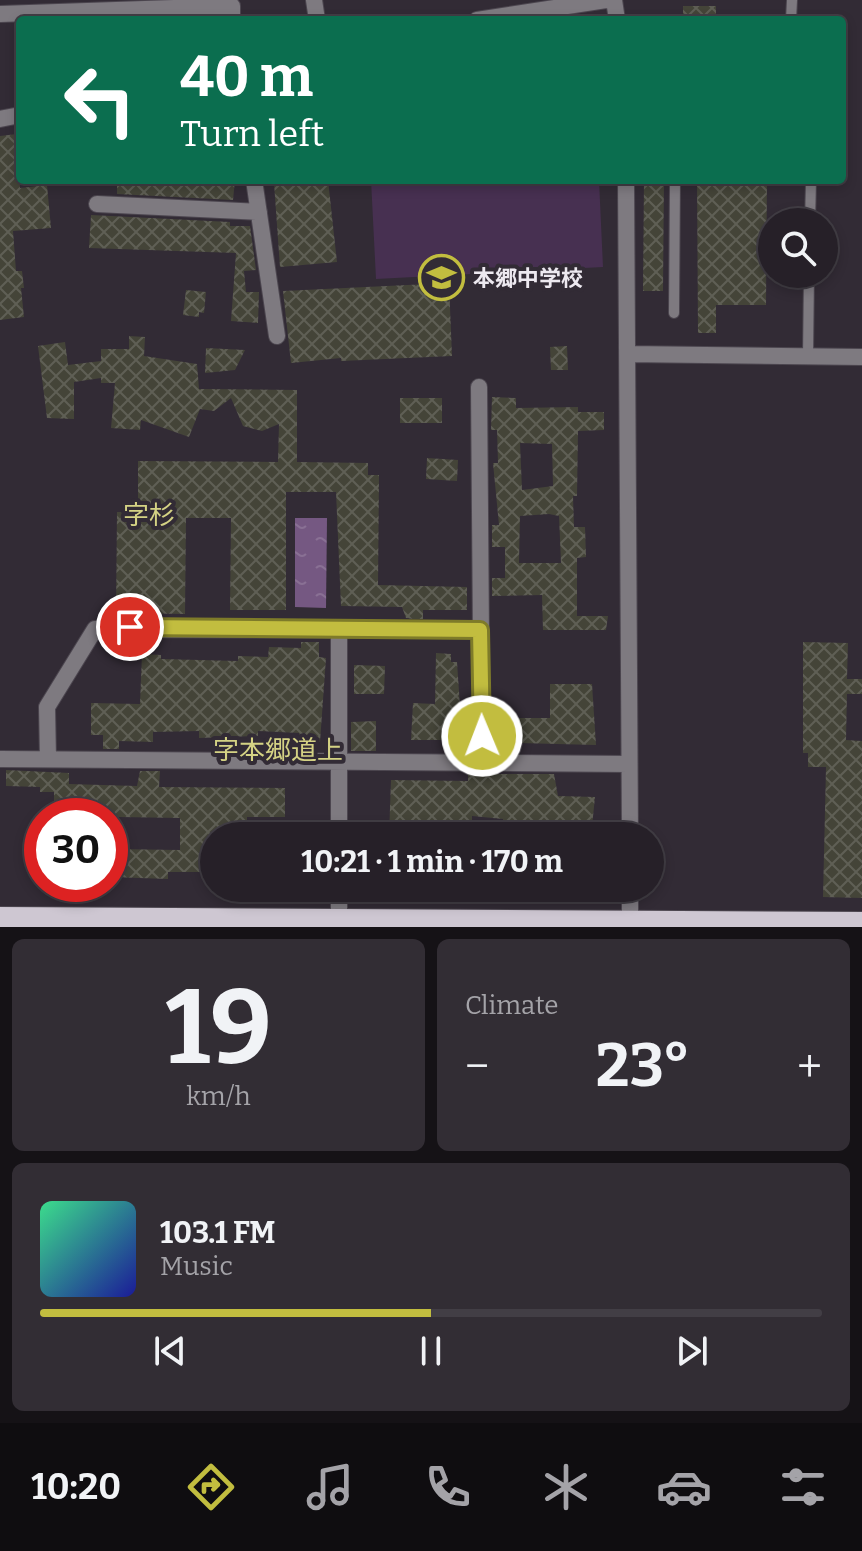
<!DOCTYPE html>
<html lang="en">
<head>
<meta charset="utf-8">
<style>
	body { margin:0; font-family:Bitter,"Noto Sans JP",serif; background:#322d34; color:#f1f3f6; height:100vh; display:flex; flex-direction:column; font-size:30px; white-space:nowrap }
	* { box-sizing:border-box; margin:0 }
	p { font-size:26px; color:#a4a3a8 }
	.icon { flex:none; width:44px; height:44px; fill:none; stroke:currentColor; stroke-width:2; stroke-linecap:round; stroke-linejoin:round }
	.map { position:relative; height:927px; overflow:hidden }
	.drawer { display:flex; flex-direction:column; gap:12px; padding:12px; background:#151216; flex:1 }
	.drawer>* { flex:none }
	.banner { position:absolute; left:16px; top:16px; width:830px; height:168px; border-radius:8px; box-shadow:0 4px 12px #0003,0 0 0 2px #423e45; background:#0b6e4f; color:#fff; overflow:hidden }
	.buttons { position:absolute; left:758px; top:208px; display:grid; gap:16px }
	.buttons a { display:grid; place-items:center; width:80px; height:80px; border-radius:50%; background:#262028; box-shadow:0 4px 12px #0003,0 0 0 2px #423e45; font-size:40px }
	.speed { position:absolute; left:24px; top:798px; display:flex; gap:16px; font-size:40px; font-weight:700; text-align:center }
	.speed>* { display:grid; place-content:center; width:104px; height:104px; border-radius:50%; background:#262028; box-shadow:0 4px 12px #0003,0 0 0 2px #423e45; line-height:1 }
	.speed .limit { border:12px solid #d22; background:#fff; color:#111 }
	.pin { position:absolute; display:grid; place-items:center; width:68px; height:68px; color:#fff; margin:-34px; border:4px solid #fff; border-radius:50%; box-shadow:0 2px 8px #0007 }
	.me { position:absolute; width:88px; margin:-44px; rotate:359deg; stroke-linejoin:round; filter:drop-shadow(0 0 6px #0008) }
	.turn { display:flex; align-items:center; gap:28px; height:168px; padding:0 32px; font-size:36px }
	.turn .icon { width:104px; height:104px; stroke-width:2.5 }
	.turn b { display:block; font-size:56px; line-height:68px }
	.big { font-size:60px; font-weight:700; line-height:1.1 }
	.drawer .widget { flex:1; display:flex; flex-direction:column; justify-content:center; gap:12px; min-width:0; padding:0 28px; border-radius:12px; background:#322d34 }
	.drawer .dial { align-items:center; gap:0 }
	.dial b { font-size:104px; line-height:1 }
	.song { display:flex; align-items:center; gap:24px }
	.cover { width:96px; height:96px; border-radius:12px; background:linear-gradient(135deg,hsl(150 70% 55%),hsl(240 70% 35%)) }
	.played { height:8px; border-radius:4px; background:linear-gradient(90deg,#c2bd3f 50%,#423e45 50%) }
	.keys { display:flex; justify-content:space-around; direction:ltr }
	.heat { display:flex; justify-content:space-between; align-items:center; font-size:44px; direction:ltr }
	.drawer .tiles { flex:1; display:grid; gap:12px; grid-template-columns:1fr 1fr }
	.widget:last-child { grid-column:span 2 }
	.trip { position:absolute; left:200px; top:822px; width:464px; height:80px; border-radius:40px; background:#262028; box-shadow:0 4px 12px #0003,0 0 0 2px #423e45; font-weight:700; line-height:80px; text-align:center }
	.menu { display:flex; height:128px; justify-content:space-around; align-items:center; background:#0f0d10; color:#a4a3a8 }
	.menu .icon { width:56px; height:56px }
	.menu .selected { color:#c2bd3f }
	.menu b { font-size:36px; color:#f1f3f6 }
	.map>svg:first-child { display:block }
	.green { fill:#473051 }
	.water { fill:url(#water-ripples) }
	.building { fill:url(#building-cross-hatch); fill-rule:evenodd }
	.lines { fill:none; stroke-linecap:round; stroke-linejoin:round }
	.service-casing { stroke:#4c464f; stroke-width:12 }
	.minor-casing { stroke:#4c464f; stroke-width:18 }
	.primary-casing { stroke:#4c464f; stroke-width:22 }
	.service { stroke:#7e7a80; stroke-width:10 }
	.minor { stroke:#7e7a80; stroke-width:16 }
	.primary { stroke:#cec7d2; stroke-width:20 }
	.route-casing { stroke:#7e7b29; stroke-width:20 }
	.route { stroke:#c2bd3f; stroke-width:14 }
	.labels { text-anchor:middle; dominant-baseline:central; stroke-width:8; stroke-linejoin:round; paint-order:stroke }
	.poi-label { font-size:22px; font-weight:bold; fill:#ede9f0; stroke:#322b35; text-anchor:start }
	.quarter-label { font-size:26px; fill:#d4d284; stroke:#322b35 }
</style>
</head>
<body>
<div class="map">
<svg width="862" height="927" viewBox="0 0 862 927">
	<defs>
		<pattern id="water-ripples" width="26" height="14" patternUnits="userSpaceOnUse" patternTransform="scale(2)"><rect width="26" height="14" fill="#755882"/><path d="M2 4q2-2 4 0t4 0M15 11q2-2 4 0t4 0" fill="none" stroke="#897094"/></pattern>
		<pattern id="building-cross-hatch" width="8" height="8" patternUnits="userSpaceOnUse" patternTransform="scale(2)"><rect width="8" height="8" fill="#444438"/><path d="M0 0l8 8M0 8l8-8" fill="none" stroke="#5f5f55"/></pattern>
	</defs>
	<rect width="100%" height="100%" fill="#322b35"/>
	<path class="green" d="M371,180H599L603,267L376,279Z"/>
	<path class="water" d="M295,518H327L326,608L295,607Z"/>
	<path class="building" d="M683,6H716V20H683Z
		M17,134L20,188L47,185L51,228L13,231L16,271H22L24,288H21L24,317L0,320V136Z
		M117,180H235L233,200L117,194Z
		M299,180H328L337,262L280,267L274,183Z
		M644,180H664L663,291H643Z
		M697,180H767L766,305H716V333H698Z
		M91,215L230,222V226H250L256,270L244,271L246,292H259L258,323L231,321L236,253L89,248Z
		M449,283L452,356L341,361V358L291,363L283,291Z
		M186,290L206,292L204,313L199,312V317L183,315Z
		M129,336L145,337L144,356L197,364L199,389L297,390V462L368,463V475H379L378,585L467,587V610H423V619H413L406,618L402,607L341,606L336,492H286V610H230L231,518H186L185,614L116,613L117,512H138V461L278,462L279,424L262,431L243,426L231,398L214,411L200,409L189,437L141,420L140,430L111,428L115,383H101V378L74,382V419L47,418L38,346L65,342L68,365L101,361V349H129Z
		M567,346L568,370H551L550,347Z
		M206,348L245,350L235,370L205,373Z
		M492,397L516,398V408L578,407V412H604V430L578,431L577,496H573L574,527H585L586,557L577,558V616H608L606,630H543L542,595L492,596V578H505V547H492V525H499L493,463H498L497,430H491ZM520,443L552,444L553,486L522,490ZM549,514L559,516L561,563H519L520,516Z
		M400,398H442V423H400Z
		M427,458L458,460L457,481L426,479Z
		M301,642H319V657L326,658L320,742H299V733L258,731V736L199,738V731L153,732V742L119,741V749H103V735H91V703L140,704L142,654L161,655V659L238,661V656L268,657L269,647L301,648Z
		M803,642L848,643L847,679H862V694H847L846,740L862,741V898L823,897L826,767H808V753H803Z
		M436,653L451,654V662H457L460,706H469L471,740H411L413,703L435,704Z
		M354,665L385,666L384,694H354Z
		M550,684H592L596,745L518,743V752H493V724H509V718H550Z
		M376,721V751H351V722Z
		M6,770L69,773V784L137,786L140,771H160L159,787L285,788V817H247V836H207L206,872H168V879L110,877L114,849L180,850V818L59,816V809H54V792H40V787L6,786Z
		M468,774H554L558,796L595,797L591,836H573L574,824H503V819L472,816V836H389L391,780L468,781Z"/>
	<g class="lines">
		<defs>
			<path id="service" d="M791,20L792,0
				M810,222L811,181
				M674,313L675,180
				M808,356L809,274"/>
			<path id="minor" d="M314,0L317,20
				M614,0L617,20
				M0,14L232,6V20
				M477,20L606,0
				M0,119L20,115
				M254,180L277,336
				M626,180L630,836
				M97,204L259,212
				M628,354L862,357
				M479,387L482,763
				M339,629V836
				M0,759L629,764
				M48,759L47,707L95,629L480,630
				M630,888V927
				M339,918V888"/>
			<path id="primary" d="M0,917L862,922"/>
		</defs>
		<use href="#service" class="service-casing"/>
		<use href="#minor" class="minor-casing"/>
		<use href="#primary" class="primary-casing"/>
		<use href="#service" class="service"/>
		<use href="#minor" class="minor"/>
		<use href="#primary" class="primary"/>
	</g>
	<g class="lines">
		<defs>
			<path id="route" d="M130,627L480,630L482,736"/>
		</defs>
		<use href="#route" class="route-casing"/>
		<use href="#route" class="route"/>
	</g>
	<defs>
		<symbol id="school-ring" viewBox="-11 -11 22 22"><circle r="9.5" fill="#322b35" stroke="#c2bd3f" stroke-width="1.5"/><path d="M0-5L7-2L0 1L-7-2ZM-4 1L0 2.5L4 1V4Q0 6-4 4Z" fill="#c2bd3f"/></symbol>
	</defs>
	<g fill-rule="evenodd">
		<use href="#school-ring" x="416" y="252" width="51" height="51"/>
	</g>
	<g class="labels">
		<g class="poi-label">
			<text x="473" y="278">本郷中学校</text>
		</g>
		<g class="quarter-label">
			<text x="149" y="515">字杉</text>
			<text x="278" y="750">字本郷道上</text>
		</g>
	</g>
</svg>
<div class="buttons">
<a><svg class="icon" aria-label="search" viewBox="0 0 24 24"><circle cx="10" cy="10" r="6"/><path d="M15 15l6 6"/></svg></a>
</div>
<div class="speed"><div class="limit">30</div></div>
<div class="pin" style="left:130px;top:627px;background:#d93025"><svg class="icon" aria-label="arrive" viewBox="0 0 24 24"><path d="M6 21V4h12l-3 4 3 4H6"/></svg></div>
<svg class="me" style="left:482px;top:736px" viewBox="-20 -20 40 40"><circle r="17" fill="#c2bd3f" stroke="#fff" stroke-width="3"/><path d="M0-11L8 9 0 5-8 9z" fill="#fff"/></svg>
<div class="trip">10:21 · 1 min · 170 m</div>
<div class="banner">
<div class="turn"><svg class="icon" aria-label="left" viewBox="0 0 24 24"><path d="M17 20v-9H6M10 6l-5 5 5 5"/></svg><div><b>40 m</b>Turn left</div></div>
</div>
</div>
<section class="drawer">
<div class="tiles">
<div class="widget dial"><b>19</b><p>km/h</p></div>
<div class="widget"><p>Climate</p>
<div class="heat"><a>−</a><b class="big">23°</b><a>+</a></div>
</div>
<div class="widget">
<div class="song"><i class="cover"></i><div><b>103.1 FM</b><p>Music</p></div></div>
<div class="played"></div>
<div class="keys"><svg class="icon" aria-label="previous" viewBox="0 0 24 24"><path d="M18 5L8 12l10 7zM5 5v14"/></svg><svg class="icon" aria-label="pause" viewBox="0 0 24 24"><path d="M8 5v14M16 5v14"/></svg><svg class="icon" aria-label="next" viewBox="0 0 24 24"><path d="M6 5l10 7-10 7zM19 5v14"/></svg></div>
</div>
</div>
</section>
<nav class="menu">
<b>10:20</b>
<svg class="icon selected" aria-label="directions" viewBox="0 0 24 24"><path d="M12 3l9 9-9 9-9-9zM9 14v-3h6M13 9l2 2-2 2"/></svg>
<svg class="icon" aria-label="music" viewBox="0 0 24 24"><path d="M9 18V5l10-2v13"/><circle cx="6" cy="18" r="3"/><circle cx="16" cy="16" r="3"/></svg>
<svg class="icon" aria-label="phone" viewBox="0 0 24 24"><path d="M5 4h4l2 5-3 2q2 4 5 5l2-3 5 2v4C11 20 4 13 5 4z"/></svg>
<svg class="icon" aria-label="climate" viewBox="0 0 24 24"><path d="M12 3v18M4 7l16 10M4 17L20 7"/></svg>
<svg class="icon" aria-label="car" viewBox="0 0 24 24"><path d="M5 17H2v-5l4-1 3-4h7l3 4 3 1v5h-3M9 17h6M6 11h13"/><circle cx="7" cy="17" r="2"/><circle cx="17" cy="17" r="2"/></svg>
<svg class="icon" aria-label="filters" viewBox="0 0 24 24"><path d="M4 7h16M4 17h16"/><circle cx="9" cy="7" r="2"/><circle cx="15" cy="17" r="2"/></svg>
</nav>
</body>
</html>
